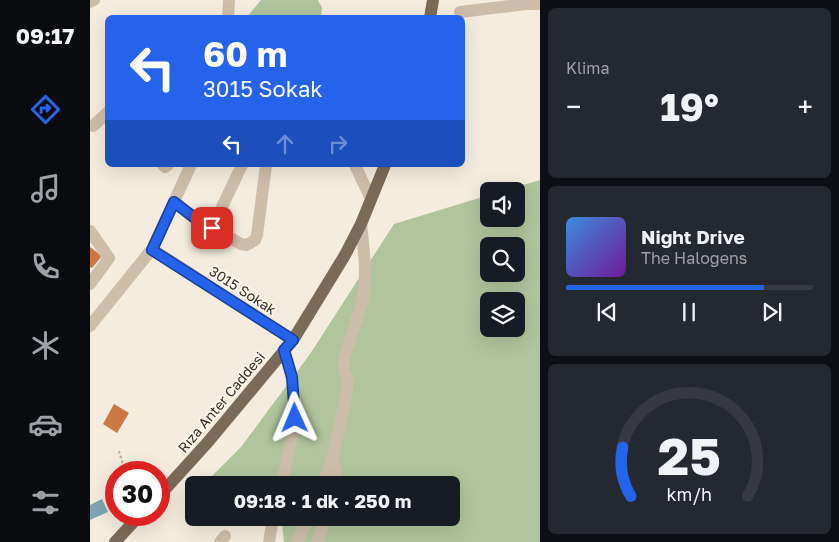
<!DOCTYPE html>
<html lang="tr">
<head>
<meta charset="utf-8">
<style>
	body { margin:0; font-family:"Golos Text",sans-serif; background:#242831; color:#f1f3f6; height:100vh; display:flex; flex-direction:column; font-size:19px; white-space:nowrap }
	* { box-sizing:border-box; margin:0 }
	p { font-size:16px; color:#9ea1a6 }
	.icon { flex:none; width:28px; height:28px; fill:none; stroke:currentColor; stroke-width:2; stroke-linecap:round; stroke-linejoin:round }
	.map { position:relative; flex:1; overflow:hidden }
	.drawer { display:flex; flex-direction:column; gap:8px; padding:8px; background:#0d0f14; width:299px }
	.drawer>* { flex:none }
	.guide { position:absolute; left:15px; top:15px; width:360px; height:152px; border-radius:8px; box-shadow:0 5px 20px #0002; background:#2563eb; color:#fff; overflow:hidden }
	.fabs { position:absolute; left:390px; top:182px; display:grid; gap:10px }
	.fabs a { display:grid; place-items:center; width:45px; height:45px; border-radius:8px; background:#171b24; box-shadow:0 5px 20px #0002; font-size:25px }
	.speed { position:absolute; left:15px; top:461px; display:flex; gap:10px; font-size:25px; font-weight:700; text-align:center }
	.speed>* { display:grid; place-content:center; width:65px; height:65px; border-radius:50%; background:#171b24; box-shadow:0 5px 20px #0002; line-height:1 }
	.speed .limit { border:8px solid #d22; background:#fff; color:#111 }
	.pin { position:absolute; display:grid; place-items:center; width:42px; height:42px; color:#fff; margin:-21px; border-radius:10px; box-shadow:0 2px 8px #0006 }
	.me { position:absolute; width:55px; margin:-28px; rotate:359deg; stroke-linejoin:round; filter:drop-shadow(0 0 4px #0008) }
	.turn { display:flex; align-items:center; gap:18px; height:105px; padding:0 15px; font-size:22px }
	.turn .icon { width:65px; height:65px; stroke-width:2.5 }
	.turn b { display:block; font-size:35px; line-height:42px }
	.lanes { display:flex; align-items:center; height:48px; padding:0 15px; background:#0003; justify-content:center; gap:25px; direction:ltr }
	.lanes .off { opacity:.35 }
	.big { font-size:38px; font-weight:700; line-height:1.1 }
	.drawer .widget { flex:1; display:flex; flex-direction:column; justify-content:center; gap:8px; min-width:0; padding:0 18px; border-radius:8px; background:#242831 }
	.drawer .dial { align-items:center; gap:0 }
	.dial svg { height:130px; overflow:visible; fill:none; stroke:#363941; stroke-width:7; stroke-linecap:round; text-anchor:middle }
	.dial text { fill:#f1f3f6; stroke:none }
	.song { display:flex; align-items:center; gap:15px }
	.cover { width:60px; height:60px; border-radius:8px; background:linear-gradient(135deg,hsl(210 70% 55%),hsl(280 70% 35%)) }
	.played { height:5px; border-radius:2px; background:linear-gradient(90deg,#2563eb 80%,#363941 80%) }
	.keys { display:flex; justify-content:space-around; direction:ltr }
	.heat { display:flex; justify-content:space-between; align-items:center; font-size:28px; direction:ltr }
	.trip { position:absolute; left:95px; top:476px; width:275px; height:50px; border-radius:8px; background:#171b24; box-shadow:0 5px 20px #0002; font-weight:700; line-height:50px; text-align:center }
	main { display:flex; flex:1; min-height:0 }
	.menu { display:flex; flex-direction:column; width:90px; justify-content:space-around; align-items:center; background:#090b0e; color:#9ea1a6 }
	.menu .icon { width:35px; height:35px }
	.menu .active { color:#2563eb }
	.menu b { font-size:22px; color:#f1f3f6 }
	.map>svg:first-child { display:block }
	.green { fill:#b1c49d; fill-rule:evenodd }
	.water { fill:#7ba8b2 }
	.building { fill:#cb7844 }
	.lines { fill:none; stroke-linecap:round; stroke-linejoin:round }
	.path { stroke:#b9a893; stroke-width:2; stroke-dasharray:2.5 2.5; stroke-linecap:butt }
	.minor { stroke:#cdbea9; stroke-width:12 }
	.major { stroke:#7c6a59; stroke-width:12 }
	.route-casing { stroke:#184099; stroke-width:12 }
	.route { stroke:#2563eb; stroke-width:9 }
	.labels { text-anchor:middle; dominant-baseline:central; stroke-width:4; stroke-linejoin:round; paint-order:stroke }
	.street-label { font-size:14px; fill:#393029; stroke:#fbf6eb }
</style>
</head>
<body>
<main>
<nav class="menu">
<b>09:17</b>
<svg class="icon active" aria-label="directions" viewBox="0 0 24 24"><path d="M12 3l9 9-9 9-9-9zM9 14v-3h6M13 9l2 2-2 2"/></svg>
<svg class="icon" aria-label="music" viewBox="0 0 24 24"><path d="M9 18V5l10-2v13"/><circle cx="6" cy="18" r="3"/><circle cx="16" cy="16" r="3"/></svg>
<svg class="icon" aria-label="phone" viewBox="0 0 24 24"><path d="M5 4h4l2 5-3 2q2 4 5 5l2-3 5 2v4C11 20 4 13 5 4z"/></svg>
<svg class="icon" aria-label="climate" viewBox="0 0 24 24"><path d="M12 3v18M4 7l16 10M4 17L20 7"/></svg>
<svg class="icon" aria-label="car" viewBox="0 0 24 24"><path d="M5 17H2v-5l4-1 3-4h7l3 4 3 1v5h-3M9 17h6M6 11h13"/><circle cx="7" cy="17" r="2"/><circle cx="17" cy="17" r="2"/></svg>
<svg class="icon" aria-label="filters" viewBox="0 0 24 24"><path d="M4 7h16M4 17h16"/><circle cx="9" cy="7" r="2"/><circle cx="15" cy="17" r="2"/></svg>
</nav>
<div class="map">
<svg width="451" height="542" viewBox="0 0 451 542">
	<rect width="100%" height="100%" fill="#f4ecde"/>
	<path class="green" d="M171,0H228L232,8L231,17H157Z
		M450,180V542H194L192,523L184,518H361V485H132L120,478L151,447L220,354L304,224L399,195V219H426V191H412ZM399,246H426V274H399ZM399,301H426V329H399Z"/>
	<path class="water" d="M12,499L18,512L0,520V505Z"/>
	<path class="building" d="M0,247L12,256L2,268L0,267Z
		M24,404L39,413L27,433L13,424Z"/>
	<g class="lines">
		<path class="path" d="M29,451L35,472"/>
		<path class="minor" d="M0,2L4,0
			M370,12L436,4H451
			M138,18L139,0
			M3,126L18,112
			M73,165L75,167L78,165
			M265,165L281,199
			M84,202L106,219L151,244L157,245L165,240L167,235L176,165
			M122,228L152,165
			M0,231L19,258L0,284
			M62,249L203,340
			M0,326L62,249L101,165
			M242,461L247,470L244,485
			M191,485C204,435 212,401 194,350
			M232,485L242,461L256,396L258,381L254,370V358L273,299C277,274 274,249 271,224
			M130,542L135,536
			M179,542L183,518
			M207,542L218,518
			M228,542L235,518"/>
		<path class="major" d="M340,18L343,0
			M69,496L118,442L203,340L255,255L271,224L295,165
			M25,542L50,515"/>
	</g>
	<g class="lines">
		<defs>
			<path id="route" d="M122,228L106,219L84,202L62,250L203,340L194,350L202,377L205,418"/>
		</defs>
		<use href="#route" class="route-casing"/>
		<use href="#route" class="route"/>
	</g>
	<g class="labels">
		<g class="street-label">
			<text transform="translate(153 290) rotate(33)">3015 Sokak</text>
			<text transform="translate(131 402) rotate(-50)">Rıza Anter Caddesi</text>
		</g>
	</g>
</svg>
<div class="fabs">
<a><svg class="icon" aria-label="sound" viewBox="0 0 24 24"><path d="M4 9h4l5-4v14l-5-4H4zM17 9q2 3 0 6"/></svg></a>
<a><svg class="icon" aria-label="search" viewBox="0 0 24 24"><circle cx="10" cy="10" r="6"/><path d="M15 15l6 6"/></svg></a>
<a><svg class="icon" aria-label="layers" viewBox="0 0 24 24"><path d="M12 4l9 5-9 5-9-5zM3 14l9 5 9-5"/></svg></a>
</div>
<div class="speed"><div class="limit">30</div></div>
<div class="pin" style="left:122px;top:228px;background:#d93025"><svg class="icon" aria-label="arrive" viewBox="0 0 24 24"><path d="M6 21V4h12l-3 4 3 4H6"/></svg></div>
<svg class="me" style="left:205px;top:418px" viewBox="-20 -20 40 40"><path d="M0-17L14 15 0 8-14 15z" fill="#2563eb" stroke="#fff" stroke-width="4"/></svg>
<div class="trip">09:18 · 1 dk · 250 m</div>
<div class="guide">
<div class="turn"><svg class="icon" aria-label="left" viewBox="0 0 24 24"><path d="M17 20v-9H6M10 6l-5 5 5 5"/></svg><div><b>60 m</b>3015 Sokak</div></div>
<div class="lanes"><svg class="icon" aria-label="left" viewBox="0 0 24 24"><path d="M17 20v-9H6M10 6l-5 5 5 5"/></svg><svg class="icon off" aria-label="ahead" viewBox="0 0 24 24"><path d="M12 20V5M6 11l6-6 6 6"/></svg><svg class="icon off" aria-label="right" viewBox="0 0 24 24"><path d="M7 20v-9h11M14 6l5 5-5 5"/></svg></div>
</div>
</div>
<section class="drawer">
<div class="widget"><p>Klima</p>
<div class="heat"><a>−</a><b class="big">19°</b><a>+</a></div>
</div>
<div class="widget">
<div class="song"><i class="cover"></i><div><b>Night Drive</b><p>The Halogens</p></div></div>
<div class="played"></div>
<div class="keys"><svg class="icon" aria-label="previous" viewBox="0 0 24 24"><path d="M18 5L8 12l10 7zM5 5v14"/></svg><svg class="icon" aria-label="pause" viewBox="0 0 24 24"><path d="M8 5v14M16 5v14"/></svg><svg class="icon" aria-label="next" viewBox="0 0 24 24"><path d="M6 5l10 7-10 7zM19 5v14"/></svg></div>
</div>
<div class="widget dial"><svg viewBox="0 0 100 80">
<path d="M14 69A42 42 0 1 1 86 69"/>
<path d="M14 69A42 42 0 0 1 9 39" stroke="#2563eb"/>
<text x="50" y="56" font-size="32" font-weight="700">25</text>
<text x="50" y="72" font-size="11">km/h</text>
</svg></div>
</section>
</main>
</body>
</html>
